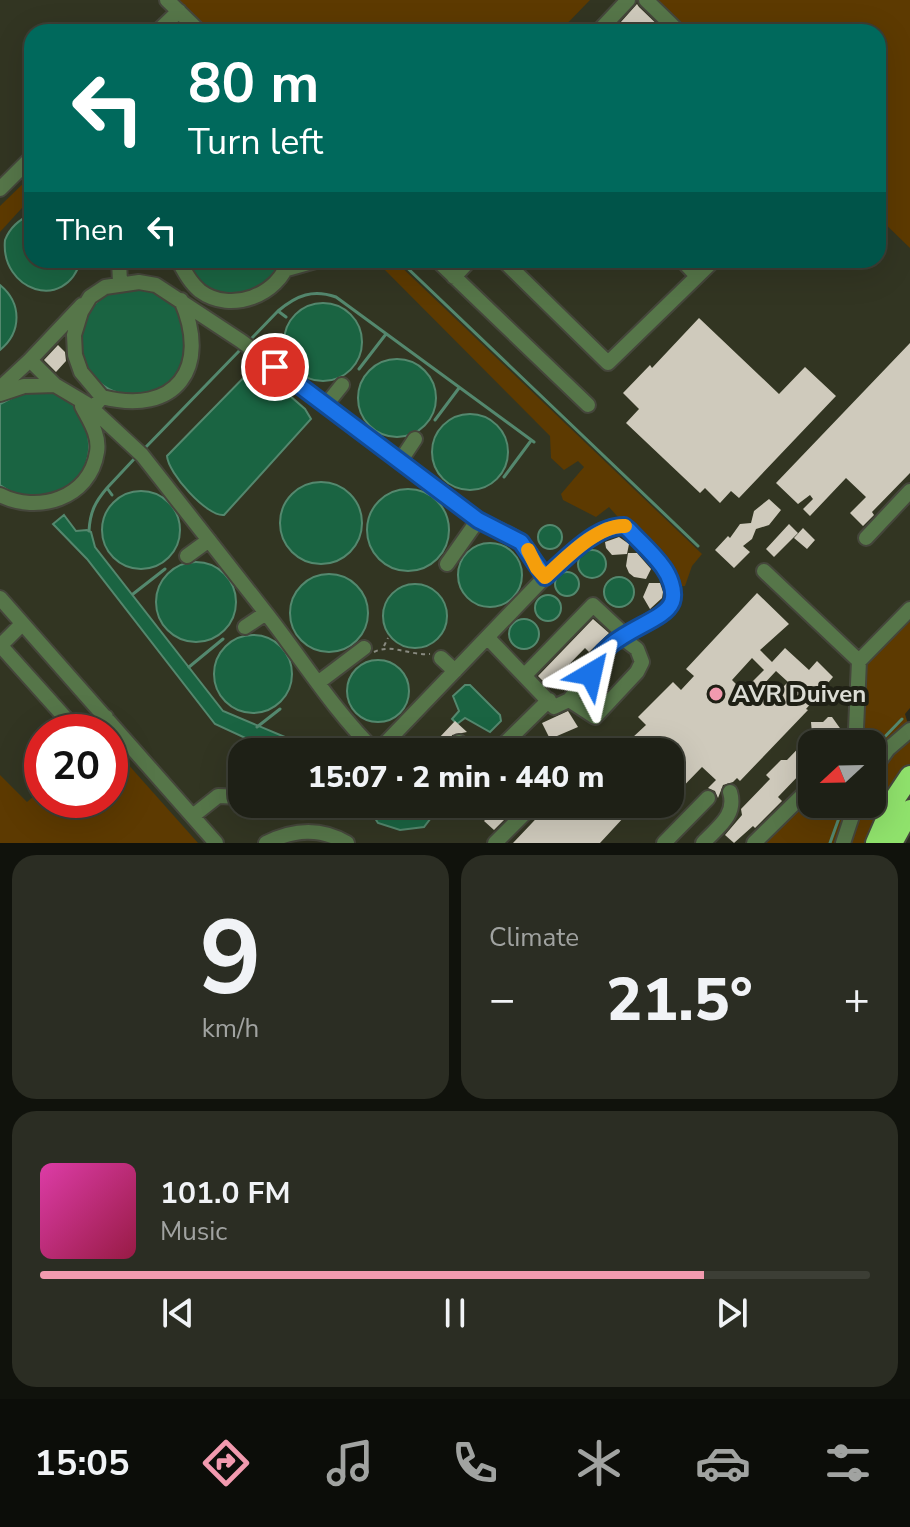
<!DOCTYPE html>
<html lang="en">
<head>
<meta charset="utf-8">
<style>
	body { margin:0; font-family:"Nunito Sans",sans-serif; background:#2b2d23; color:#f1f3f6; height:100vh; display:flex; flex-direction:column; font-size:30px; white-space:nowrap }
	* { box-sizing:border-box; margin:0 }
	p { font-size:26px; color:#a1a3a1 }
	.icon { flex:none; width:44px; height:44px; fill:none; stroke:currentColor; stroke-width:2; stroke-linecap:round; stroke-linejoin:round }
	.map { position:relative; height:843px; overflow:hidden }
	.drawer { display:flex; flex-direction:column; gap:12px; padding:12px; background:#10120c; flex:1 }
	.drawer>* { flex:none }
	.hud { position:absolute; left:24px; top:24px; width:862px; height:244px; border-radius:24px; box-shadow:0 8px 32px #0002,0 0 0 2px #3c3e35; background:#00695c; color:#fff; overflow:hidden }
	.needle { width:52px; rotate:248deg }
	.buttons { position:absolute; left:798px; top:730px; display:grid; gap:16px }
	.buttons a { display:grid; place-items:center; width:88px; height:88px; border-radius:16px; background:#1e2016; box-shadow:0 8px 32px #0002,0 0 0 2px #3c3e35; font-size:40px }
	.speed { position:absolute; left:24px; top:714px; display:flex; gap:16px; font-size:40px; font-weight:700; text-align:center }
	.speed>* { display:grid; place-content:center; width:104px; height:104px; border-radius:50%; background:#1e2016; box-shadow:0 8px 32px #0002,0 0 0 2px #3c3e35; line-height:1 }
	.speed .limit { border:12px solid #d22; background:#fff; color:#111 }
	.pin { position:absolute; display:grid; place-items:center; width:68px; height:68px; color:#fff; margin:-34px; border:4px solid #fff; border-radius:50%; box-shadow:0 2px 8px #0007 }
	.me { position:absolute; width:88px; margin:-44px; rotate:36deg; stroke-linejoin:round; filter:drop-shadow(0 0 6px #0008) }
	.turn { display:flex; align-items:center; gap:28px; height:168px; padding:0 32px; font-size:36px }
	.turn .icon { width:104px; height:104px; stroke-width:2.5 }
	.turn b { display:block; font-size:56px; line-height:68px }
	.then { display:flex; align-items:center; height:76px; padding:0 32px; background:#0003; gap:16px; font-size:30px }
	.big { font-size:60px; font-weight:800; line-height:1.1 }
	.drawer .card { flex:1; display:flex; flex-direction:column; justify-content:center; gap:12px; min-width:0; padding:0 28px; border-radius:24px; background:#2b2d23 }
	.drawer .dial { align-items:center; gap:0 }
	.dial b { font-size:104px; line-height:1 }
	.song { display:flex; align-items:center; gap:24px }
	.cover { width:96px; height:96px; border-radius:12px; background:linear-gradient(135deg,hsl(320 70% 55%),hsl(340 70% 35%)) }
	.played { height:8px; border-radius:4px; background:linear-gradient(90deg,#f29aaf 80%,#3c3e35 80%) }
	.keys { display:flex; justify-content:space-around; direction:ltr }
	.heat { display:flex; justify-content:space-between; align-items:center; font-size:44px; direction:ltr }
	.drawer .tiles { flex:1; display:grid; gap:12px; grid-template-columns:1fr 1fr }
	.card:last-child { grid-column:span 2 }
	.trip { position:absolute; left:228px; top:738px; width:456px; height:80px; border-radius:24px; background:#1e2016; box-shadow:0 8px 32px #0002,0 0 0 2px #3c3e35; font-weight:800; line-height:80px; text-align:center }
	.tab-bar { display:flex; height:128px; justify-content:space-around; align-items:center; background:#0c0d09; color:#a1a3a1 }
	.tab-bar .icon { width:56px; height:56px }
	.tab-bar .on { color:#f29aaf }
	.tab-bar b { font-size:36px; color:#f1f3f6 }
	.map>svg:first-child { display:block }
	.built { fill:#323522; fill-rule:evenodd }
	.green { fill:#5d3a01 }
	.water { fill:#1a6442; stroke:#54886e; stroke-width:2 }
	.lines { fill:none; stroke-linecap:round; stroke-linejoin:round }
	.stream { stroke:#54886e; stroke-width:3 }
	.building { fill:#cfcabc; fill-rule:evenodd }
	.minor-casing { stroke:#45463b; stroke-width:18 }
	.highway-casing { stroke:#45463b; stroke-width:24 }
	.path { stroke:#898b81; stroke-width:2; stroke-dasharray:4 4; stroke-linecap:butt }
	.minor { stroke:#567649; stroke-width:14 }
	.highway { stroke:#90e26c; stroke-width:20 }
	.route-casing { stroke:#114b97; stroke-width:20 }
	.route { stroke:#1a73e8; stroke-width:14 }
	.slow { stroke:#f59e0b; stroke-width:14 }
	.poi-dot { fill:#f29aaf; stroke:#1f2015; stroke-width:3 }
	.labels { text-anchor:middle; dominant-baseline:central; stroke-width:8; stroke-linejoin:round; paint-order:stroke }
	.poi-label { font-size:24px; font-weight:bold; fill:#dbdcd4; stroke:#1f2015; text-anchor:start }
</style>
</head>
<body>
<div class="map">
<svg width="910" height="843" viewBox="0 0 910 843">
	<rect width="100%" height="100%" fill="#282a1e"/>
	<path class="built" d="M0,0H910V690L865,744H812V804L819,843H63L0,833ZM32,32H878V260H32ZM42,732H110V800H42ZM242,752H670V804H242Z"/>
	<path class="green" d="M174,0H590L559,32H208Z
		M652,0H910V248L878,217V32H685Z
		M32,175V197L0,232V206Z
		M375,260H394L702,554L692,566L685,586H679L609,507L596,517L563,500L561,494L584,467L578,461L564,470L551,458L550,436Z
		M910,616V708L905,714L908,724L872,766V744H859L862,735L865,664Z
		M910,733V764L901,774L869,843H845L859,804H872V775Z
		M110,744L198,843H0V775L27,802L42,789V800H110Z
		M812,793V804H853L840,843H764Z"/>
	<path class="water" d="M32,214V260H81C65,314 0,290 5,240C10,227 20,219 32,214Z
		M183,260H284L273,279L245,294H221L199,284Z
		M0,285C22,303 22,332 0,350Z
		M80 341a54 54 0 1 1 108 0a54 54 0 1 1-108 0Z
		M284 342a39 39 0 1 1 78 0a39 39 0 1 1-78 0Z
		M358 398a39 39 0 1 1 78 0a39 39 0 1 1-78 0Z
		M253,368L259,369L305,409L311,419L224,515C207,517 168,473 167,456Z
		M25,391C33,391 42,391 50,392C62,394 74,403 80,414C113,472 50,523 0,485V404Z
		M432 452a38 38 0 1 1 76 0a38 38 0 1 1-76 0Z
		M280 523a41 41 0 1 1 82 0a41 41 0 1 1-82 0Z
		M367 530a41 41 0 1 1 82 0a41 41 0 1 1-82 0Z
		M102 530a39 39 0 1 1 78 0a39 39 0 1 1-78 0Z
		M64,515L76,531L87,530L91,532L95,547L223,711L292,740L311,752H276L215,724L87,559L53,524Z
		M538 537a12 12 0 1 1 24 0a12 12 0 1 1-24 0Z
		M458 575a32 32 0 1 1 64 0a32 32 0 1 1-64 0Z
		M578 564a14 14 0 1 1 28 0a14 14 0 1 1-28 0Z
		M156 602a40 40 0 1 1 80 0a40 40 0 1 1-80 0Z
		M555 584a12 12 0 1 1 24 0a12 12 0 1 1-24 0Z
		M290 613a39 39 0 1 1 78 0a39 39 0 1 1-78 0Z
		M604 592a15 15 0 1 1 30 0a15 15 0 1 1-30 0Z
		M383 616a32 32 0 1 1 64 0a32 32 0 1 1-64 0Z
		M535 608a13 13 0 1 1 26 0a13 13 0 1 1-26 0Z
		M509 634a15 15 0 1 1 30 0a15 15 0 1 1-30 0Z
		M214 674a39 39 0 1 1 78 0a39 39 0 1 1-78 0Z
		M347 691a31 31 0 1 1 62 0a31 31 0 1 1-62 0Z
		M465,685H470L500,715L501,721L490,732L465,718L457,724L452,719L459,711L453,696Z
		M366,804H433L437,810L424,827L400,830L378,823Z"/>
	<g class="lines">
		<path class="stream" d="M399,260L698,546
			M286,317L278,311C297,295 313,289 336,297L534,442
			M250,340L278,311
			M359,369L386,334
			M435,420L459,388
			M144,449L241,349
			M504,477L530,442
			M112,495L107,488L136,457
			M89,531C90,512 95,502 107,488
			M133,594L165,569
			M189,667L223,639
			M257,727L280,709
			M872,750L902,719
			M830,843L844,804"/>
	</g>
	<path class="building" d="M637,4L639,7L665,32H612Z
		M699,318L779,394L805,367L836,396L739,498L731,491L720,503L705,488L700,493L626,423L639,409L623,393L650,365L652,368Z
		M910,343V473L872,512L874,515L863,526L850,513L866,497L846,478L810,516L803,509L813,499L810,495L798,504L776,483Z
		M58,345L65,352L66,361L56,372L44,360Z
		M769,499L781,510L769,525L756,529L752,539L743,546L750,552L734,568L715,550L728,536L730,538L740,524L751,523L754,511Z
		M789,524L798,533L774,557L766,549Z
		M803,528L815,540L807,549L794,538Z
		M619,537L629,544L627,554L612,555L606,548L605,542Z
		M628,553H637L651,569L646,579L634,577L629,573L626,566Z
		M649,583H660L663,592L662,598L650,609L643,597Z
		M757,593L789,624L760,650L772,662L785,648L809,670L817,661L833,677L806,709L808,710L740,781L737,778L733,782L723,785L718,798L715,791L708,788L716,780L702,767L670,800V767L675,762L670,758V752H664L653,741L644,750L632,738L646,725L638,717L673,682L681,690L694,676L686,669ZM752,658L764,670L743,691L732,680ZM776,671L788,682L773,697L762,686Z
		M593,619L609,633L589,652L585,648L548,686L538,676Z
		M568,711L578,727L550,739L542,723Z
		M828,717H832L842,731L829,744H812V770L802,772L778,797L782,801L755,828L753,826L734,843L725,835L742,815L741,809L770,779L766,775L781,760H787L812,734L811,722H823Z
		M455,721L467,732L452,735L449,750L438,739Z
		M550,804H612L625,816L600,843H513Z
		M500,805L510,814L494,830L484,821Z"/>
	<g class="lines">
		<defs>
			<path id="minor" d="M167,0L200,32
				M646,0L679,32
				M157,32L179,11
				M598,32L628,0
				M0,189L32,157
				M119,260L120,283
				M178,260C184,271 190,283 200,291C231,314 279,295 289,260
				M437,260L588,405
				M503,260L608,363L714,260
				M682,260L697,276
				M287,269L319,260
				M454,277L470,260
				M30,360L82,305
				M0,388L30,360L55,385
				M0,394L24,386L55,385L87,404L142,455L266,613
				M102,397C176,416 211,368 181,300
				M326,405L342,385
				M92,409L102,397L81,372L75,355L74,335L81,312L90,297L105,287L139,282L156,285L241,341L478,520C495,529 516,534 528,550C534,559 537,568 545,577L377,752
				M401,460L415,439
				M0,495C37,514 90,499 97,452C100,435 89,420 82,406
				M866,538L910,491
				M187,556L209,540
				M447,564L478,520
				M764,571L859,661
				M545,577C560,563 609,514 629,530C645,547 693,589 664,611C649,623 630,630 615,641
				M0,598L216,843
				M245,627L266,613C302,659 334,711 376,752
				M488,638L554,707L569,700L595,717L637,672L642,662L637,649L625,640L615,641L595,660L591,674L569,700
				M0,645L78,732
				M0,646L22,624
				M441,658L455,671
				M525,675L593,605L624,634
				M319,682L364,648
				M91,732L106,717
				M459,742L468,752
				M851,744L856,729L859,661L910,609
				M496,752L549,700
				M872,771L888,749L910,730
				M272,804C292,810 306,817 326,804
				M443,810L448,804
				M194,815L218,796L242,797
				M266,843C294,829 320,827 347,843
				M495,843L534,804
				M664,843L708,798
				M703,843C718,827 737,815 730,792
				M754,843L812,786
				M843,843L856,804"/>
			<path id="highway" d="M876,843L896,797L910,776
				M892,843L910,810"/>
		</defs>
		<use href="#minor" class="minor-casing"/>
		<use href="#highway" class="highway-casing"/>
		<path class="path" d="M384,646L388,638
			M374,652C392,643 410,656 430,654"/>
		<use href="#minor" class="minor"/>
		<use href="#highway" class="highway"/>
	</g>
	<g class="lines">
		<defs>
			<path id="route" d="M275,367L478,520L521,542L545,577C566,559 594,526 624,526L629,530C640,542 653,553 663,567C669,575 676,591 672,602C663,625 603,631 591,674"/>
		</defs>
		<use href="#route" class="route-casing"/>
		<use href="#route" class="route"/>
		<path class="slow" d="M528,550L537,568L545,577C564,560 598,524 625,526"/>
	</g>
	<circle class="poi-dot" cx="716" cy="694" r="8"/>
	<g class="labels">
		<g class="poi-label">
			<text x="732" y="694">AVR Duiven</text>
		</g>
	</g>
</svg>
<div class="buttons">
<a><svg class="needle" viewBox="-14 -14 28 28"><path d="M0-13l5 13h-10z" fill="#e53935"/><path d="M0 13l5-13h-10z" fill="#a1a3a1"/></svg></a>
</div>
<div class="speed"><div class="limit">20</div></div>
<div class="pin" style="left:275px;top:367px;background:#d93025"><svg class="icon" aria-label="arrive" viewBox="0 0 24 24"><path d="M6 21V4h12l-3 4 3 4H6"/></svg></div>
<svg class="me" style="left:591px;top:674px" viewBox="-20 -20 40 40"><path d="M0-17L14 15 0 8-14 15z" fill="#1a73e8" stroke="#fff" stroke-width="4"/></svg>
<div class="trip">15:07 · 2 min · 440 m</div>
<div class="hud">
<div class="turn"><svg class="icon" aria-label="left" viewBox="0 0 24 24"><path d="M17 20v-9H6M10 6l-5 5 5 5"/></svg><div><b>80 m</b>Turn left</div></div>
<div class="then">Then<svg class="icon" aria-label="left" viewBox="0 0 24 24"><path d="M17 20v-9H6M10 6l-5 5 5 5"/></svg></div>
</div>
</div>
<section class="drawer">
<div class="tiles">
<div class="card dial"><b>9</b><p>km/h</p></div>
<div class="card"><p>Climate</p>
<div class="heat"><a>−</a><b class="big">21.5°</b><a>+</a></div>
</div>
<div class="card">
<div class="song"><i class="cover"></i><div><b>101.0 FM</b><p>Music</p></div></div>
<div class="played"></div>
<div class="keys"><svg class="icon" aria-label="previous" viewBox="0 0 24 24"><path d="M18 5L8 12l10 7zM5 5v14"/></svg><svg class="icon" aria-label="pause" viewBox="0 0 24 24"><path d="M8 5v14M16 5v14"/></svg><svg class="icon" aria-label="next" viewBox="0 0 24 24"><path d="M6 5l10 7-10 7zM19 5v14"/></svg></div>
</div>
</div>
</section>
<nav class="tab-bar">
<b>15:05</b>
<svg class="icon on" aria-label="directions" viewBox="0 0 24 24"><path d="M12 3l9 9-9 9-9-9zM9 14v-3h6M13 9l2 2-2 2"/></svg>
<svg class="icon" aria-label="music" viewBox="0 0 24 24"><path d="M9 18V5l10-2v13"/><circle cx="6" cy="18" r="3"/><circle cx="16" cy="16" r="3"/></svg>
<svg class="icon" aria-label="phone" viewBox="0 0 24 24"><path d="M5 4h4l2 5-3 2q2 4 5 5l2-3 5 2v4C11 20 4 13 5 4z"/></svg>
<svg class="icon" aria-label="climate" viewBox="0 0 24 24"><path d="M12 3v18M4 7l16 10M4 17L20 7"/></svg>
<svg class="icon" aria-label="car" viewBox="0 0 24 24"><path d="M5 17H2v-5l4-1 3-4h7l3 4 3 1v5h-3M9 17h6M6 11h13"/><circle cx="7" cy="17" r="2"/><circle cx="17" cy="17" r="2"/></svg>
<svg class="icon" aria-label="filters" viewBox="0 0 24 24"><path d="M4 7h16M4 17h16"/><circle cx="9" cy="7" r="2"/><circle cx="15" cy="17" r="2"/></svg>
</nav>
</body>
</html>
